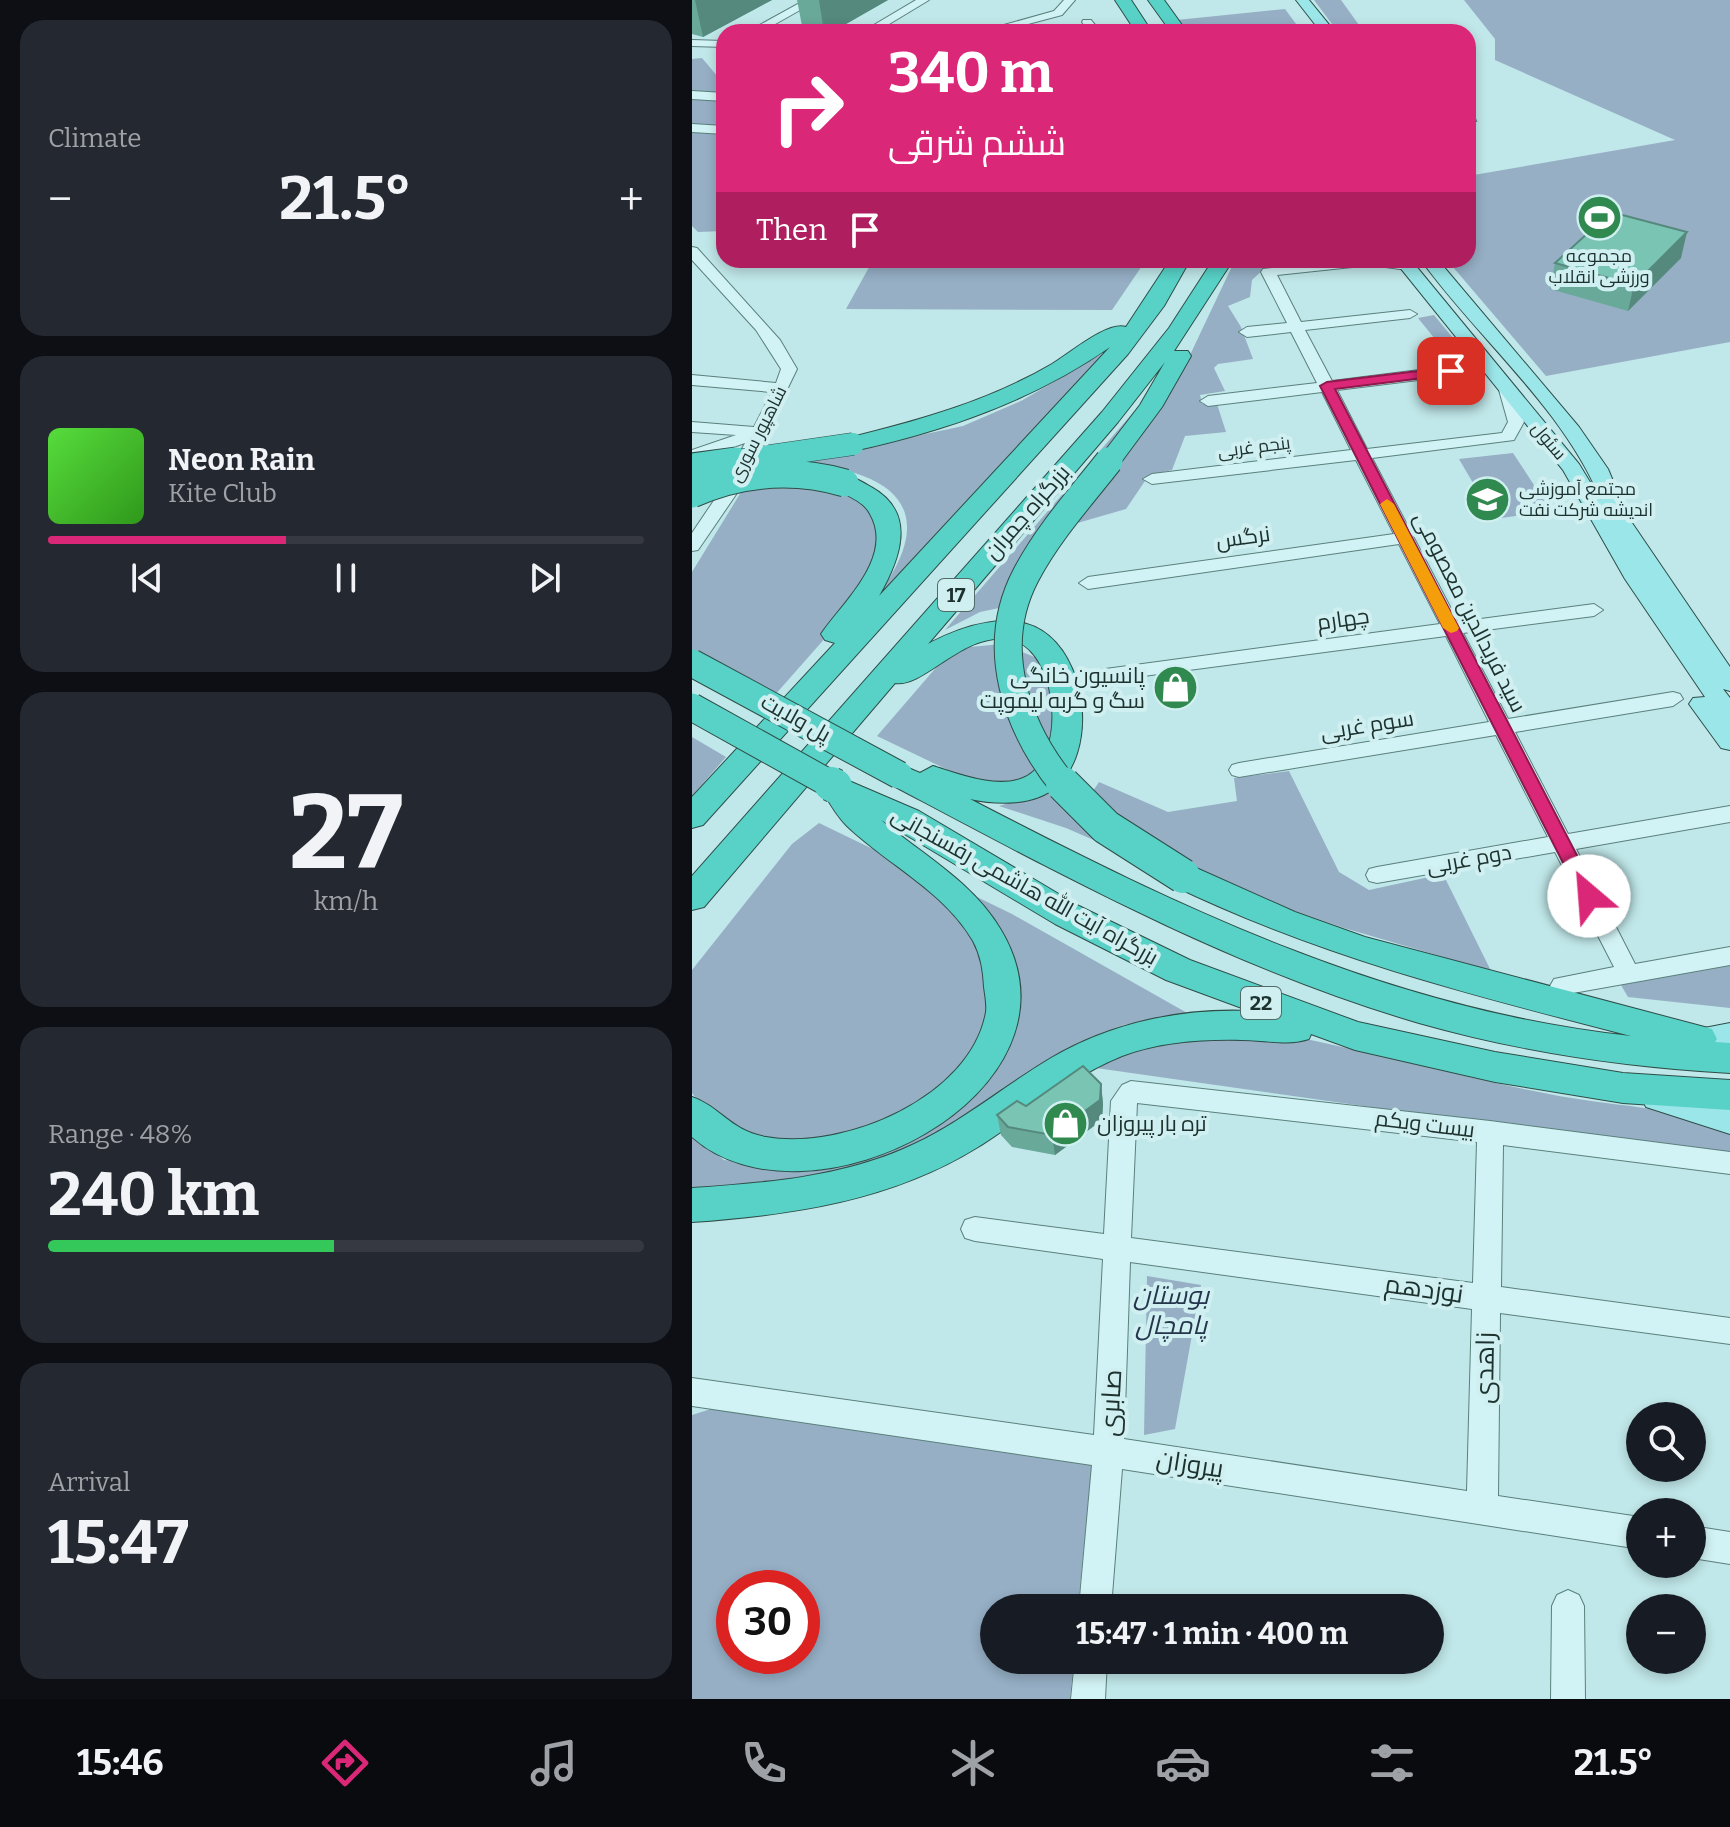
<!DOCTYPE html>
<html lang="en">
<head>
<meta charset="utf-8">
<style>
	body { margin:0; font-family:Bitter,Cairo,serif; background:#242831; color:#f1f3f6; height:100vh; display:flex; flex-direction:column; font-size:30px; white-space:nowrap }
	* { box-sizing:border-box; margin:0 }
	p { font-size:26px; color:#9ea1a6 }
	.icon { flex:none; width:44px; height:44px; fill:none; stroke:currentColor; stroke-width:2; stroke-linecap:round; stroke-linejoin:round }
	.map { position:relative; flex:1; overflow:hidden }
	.drawer { display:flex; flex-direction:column; gap:20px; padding:20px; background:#0d0f14; width:692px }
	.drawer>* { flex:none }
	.guide { position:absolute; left:24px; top:24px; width:760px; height:244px; border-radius:24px; box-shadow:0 4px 12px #0003; background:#db2777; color:#fff; overflow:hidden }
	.controls { position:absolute; left:934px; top:1402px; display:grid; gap:16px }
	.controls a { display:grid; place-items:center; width:80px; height:80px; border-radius:50%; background:#171b24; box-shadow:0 4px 12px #0003; font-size:40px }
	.speed { position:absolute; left:24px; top:1570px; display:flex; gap:16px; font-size:40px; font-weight:700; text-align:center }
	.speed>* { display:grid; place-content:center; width:104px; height:104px; border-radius:50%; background:#171b24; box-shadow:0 4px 12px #0003; line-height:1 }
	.speed .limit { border:12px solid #d22; background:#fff; color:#111 }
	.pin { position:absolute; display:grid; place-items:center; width:68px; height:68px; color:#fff; margin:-34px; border-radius:16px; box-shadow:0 4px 12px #0006 }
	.me { position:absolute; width:88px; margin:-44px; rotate:333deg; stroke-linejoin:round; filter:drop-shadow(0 0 6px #0008) }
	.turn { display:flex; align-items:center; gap:28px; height:168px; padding:0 40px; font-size:36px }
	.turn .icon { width:104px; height:104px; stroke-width:2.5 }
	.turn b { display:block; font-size:56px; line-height:68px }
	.then { display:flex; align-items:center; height:76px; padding:0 40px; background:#0003; gap:16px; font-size:30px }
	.big { font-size:60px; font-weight:700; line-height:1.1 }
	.drawer .widget { flex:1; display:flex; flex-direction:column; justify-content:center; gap:12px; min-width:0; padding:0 28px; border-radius:24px; background:#242831 }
	.drawer .dial { align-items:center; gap:0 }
	.dial b { font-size:104px; line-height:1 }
	.song { display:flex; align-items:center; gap:24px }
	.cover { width:96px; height:96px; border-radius:12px; background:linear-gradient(135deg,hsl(110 70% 55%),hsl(110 70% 35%)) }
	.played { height:8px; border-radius:4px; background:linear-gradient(90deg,#db2777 40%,#363941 40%) }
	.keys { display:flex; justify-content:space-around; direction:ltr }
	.heat { display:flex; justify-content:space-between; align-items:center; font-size:44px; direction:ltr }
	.charge { height:12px; border-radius:6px; background:linear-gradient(90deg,#34c759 48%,#363941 0) }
	.trip { position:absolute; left:288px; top:1594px; width:464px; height:80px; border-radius:40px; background:#171b24; box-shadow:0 4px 12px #0003; font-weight:700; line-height:80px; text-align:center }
	.dock { display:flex; height:128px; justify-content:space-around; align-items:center; background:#090b0e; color:#9ea1a6 }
	.dock .icon { width:56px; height:56px }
	.dock .active { color:#db2777 }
	.dock b { font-size:36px; color:#f1f3f6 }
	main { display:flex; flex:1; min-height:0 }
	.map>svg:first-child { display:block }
	.green { fill:#96afc5; fill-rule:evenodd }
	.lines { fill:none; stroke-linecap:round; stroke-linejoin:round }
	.minor-casing { stroke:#5a807c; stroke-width:2 }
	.major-casing { stroke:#2e4e48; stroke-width:2 }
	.highway-casing { stroke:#2e4e48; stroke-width:2 }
	.minor { fill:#d2f3f5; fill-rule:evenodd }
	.major { fill:#9be6e9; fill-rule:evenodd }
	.highway { fill:#58d2c7; fill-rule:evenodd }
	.highway-bridge-far2-casing { stroke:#2e4e48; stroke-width:23; stroke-linecap:butt }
	.highway-bridge-far1-casing { stroke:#2e4e48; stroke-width:29; stroke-linecap:butt }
	.highway-bridge-casing { stroke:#2e4e48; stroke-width:36; stroke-linecap:butt }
	.highway-bridge-far2 { stroke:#58d2c7; stroke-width:22 }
	.highway-bridge-far1 { stroke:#58d2c7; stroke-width:27 }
	.highway-bridge { stroke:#58d2c7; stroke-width:34 }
	.wall { fill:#69a99a }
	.shaded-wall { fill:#55897d }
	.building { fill:#7ac4b3; stroke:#55897d; stroke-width:2 }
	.route { fill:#db2777; stroke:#8e194d; stroke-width:2 }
	.slow { fill:#f59e0b }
	.labels { text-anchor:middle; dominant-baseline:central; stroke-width:8; stroke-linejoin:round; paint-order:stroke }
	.far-poi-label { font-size:18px; fill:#1d312e; stroke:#cfeff1 }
	.far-street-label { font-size:18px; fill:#1d312e; stroke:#cfeff1 }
	.shield { fill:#cfeff1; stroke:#526a68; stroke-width:2 }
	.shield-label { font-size:20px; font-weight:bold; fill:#1d312e }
	.street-label { font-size:22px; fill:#1d312e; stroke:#cfeff1 }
	.poi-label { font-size:22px; fill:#1d312e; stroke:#cfeff1; text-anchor:end }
	.near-street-label { font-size:26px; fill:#1d312e; stroke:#cfeff1 }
	.near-park-label { font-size:26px; font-style:italic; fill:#25354c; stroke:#cfeff1 }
</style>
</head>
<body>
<main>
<section class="drawer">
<div class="widget"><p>Climate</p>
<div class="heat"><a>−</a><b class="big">21.5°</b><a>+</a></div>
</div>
<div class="widget">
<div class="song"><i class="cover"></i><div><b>Neon Rain</b><p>Kite Club</p></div></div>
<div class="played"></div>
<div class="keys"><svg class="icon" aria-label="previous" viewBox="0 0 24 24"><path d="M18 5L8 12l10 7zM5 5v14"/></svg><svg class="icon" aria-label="pause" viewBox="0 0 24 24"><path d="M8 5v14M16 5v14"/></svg><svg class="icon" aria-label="next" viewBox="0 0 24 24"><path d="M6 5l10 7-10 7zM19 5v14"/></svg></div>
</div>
<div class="widget dial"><b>27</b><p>km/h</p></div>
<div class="widget"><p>Range · 48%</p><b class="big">240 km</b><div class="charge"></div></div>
<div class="widget"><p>Arrival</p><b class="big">15:47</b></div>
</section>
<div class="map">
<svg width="1038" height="1699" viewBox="0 0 1038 1699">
	<rect width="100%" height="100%" fill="#c0e7e9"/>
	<path class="green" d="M622,0H649L672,32H646Z
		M772,0H1038V342L854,376L755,260H776V176L983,140L803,60V39Z
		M593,9L610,32H494L485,20Z
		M10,58L32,84V231L6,232L0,226V59Z
		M181,260H454L420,310L154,309Z
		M543,260H575L577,264L560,280L558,297L536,306L549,327L561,359L526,364L522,368L533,391L508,395L510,404H525L534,432L493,436L480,470L457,475L434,509L375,526L498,355Z
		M742,315L781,362L764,365L726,318Z
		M415,351L212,572L182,600C256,505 196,468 98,463L271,426L329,401Z
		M464,386L319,576L307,608L288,612L253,630Z
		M821,453L859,511L802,519L767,459Z
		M54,484C114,486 159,475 193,535L157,611L82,696L0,656V572Z
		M310,644L350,660L360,682L365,747L332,781L283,783L185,736L248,663L278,647Z
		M0,737L34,757L0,796Z
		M597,771L647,872L677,890L751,874L799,971L652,928L563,897L471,851L399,794L407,782L476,812L545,801L542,778Z
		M356,783L466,868L374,828L307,806L324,801Z
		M127,823L187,852L254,896L295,955L304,1001L265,1086L168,1133L108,1141L62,1139L14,1112L0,1093V970L100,844Z
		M283,896L320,914L497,1014L431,1025L384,1044L250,1134L190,1163L102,1178L0,1190V1134L32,1160L104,1168L281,1090L316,956Z
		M1038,964V1008L936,997L929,985Z
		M593,1035C682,1052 768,1077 857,1094C917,1106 980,1107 1038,1126V1158L397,1067L465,1040Z
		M455,1276L509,1285L483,1429L452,1435Z
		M25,1407L400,1464L386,1608H302V1660H382L378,1699H0V1415ZM42,1588H110V1656H42Z"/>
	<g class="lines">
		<defs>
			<path id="minor" d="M113,0H126L69,32H55Z
				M224,0H237L184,32H170Z
				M372,0H383L370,15L306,32H287L362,11Z
				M391,20H399L409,32H397L390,22Z
				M0,40L32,41V47L0,46Z
				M0,91L32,93V101L0,99Z
				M0,124L32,126V134L0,132Z
				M0,247L5,248L88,340L105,369L45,493L6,550L0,551V533L27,493L53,443L0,461V450L44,435L0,432V422L62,427L80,392L0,385V375L84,383L89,369L64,330L0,260Z
				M648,260H702L722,266L715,270L679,265L585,275L609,322L718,310L725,314L718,318L613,330L640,381L759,366L767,371L759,376L645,390L675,449L810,433L816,422L807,390L815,385L823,390L832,422L822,440L680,458L766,622L902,604L911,610L902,616L771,633L816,719L981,692L988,694L991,699L981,706L823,732L876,834L1038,806V822L884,849L943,964L1038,947V965L870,995L862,993L858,986L862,979L922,967L863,852L685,883L677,881L674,875L677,869L685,867L856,837L804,735L547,777L540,775L537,770L540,765L547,763L797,722L754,636L406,682L396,676L406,670L748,624L707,544L396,589L387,583L396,577L702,534L664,460L460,484L451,479L460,474L659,450L630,392L516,406L508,401L516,396L625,383L599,332L555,337L547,332L555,327L595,323L569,272L571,269Z
				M439,1081L798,1121L1038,1152V1174L811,1145L809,1287L1038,1318V1344L808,1313L806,1496L948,1517V1549L430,1469L419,1608H387L400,1465L0,1406V1378L402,1435L411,1259L283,1241L273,1238L269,1229L273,1220L283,1217L412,1234L419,1101L430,1085ZM445,1103L785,1142L781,1283L439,1238ZM438,1262L780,1309L775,1491L432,1439Z
				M1000,1526L1038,1532V1564L1000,1558Z
				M876,1590L887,1595L892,1606L893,1699H859L860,1606L865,1595Z
				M383,1660H415L413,1699H379Z"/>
			<path id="major" d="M604,0H617L643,32H629Z
				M702,260H719L887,464L909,500C871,408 787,340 729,260H746L887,427L916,469L936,517L1038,667V691L1031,689L1038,698V750L1029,748L997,704L1001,698L1013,697L933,579L871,470Z
				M1038,1023V1047L1007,1051L997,1047L993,1039L997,1031Z
				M965,1085L1038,1108V1134L954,1107L950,1098L954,1089Z"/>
			<path id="highway" d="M423,0H439L460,32H444Z
				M456,0H472L495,32H479Z
				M478,260H498L472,306L436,354L11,825L0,828V797L143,643L133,640L129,634C150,603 203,557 178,514C170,498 150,497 141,483L144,478C158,474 167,480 179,487C226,513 208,559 187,596L418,347C340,401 253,431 161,451L152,449L149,444L152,439C225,421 295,402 360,364C377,354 415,321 434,327Z
				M521,260H541L482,351H496L499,356L470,407L427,465H409L406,460L448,405L473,362L426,422L236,644C269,626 324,607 357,636C396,669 403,751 365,786C344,806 305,805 278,799C490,909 698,1010 939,1036C780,995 629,957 480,885L475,876L480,867L491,864L502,867L603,912L673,937L1020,1029L1025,1039L1023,1042L1038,1043V1073C932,1067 829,1052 727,1023C539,968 368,874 196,783L192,775L196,767L207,764L228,773L241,766C267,774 304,789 331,778C376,760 367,651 320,640C273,629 233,688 203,683L12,907L0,910V876L410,412L477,328Z
				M143,775L227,811L387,906L498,960L666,1022L803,1052L931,1073L1038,1080V1110L931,1103L803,1082L663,1050L619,1034L617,1039C596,1046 572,1040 550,1040C511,1039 467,1042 430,1056C377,1077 334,1117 286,1147C199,1201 100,1215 0,1222V1188C74,1183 152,1177 220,1145C270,1122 312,1086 359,1058C419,1023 488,1008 558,1011L474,980L363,924L189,820C231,855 281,882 309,930C406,1093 115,1240 0,1137V1097C29,1107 37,1130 74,1137C152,1151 279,1097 294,1012C295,1004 293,995 292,987C291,970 289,956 281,941C252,891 196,865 155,826C144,815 135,799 128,786L132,778Z"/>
		</defs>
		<use href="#minor" class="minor-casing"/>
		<use href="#major" class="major-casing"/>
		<use href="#highway" class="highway-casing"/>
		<use href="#minor" class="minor"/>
		<use href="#major" class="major"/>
		<use href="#highway" class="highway"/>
		<defs>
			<path id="highway-bridge-far2" d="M30,463L161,444
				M416,463L418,460"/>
			<path id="highway-bridge-far1" d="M0,467L44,461
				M0,494C50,472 101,468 153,483
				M0,663L207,775
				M0,707L142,786
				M372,786C324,727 296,647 334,575C356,533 388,498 417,461"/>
			<path id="highway-bridge" d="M139,784L143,786
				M371,784L414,827L491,876"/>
		</defs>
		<use href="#highway-bridge-far2" class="highway-bridge-far2-casing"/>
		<use href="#highway-bridge-far1" class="highway-bridge-far1-casing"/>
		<use href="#highway-bridge" class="highway-bridge-casing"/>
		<use href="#highway-bridge-far2" class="highway-bridge-far2"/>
		<use href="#highway-bridge-far1" class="highway-bridge-far1"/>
		<use href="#highway-bridge" class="highway-bridge"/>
	</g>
	<path class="wall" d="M0,0H80L11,37L0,34Z
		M105,0H196L140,32L111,31Z
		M776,100L784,121L781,145H776Z
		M989,258L936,311L858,289L863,263Z
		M409,1084L411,1104L410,1120L363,1155L320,1147L309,1135L305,1115Z"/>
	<path class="shaded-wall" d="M3,0H80L11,37Z
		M127,0H196L140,32H132Z
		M995,232L989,258L936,311L942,285Z
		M409,1084L411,1104L410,1120L363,1155L360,1135Z"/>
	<path class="building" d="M776,100L784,121H776Z
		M919,212L995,232L942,285L863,263Z
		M391,1066L409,1084L408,1100L360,1135L316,1127L305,1115L325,1101L334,1106Z"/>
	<path class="route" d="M759,367L763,368V374L643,389L906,896L897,903L888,896L628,386L635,382Z"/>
	<path class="slow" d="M695,499L702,504L767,628L765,631L759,633L751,628L688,504Z"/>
	<defs>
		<symbol id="stadium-disc" viewBox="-11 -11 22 22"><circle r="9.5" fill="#30894f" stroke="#cfeff1"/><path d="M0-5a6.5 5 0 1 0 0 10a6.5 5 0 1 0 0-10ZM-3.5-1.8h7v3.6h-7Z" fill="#fff"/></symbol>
		<symbol id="school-disc" viewBox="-11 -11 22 22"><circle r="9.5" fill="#30894f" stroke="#cfeff1"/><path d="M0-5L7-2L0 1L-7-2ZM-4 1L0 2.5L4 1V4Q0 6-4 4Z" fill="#fff"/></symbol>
		<symbol id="shop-disc" viewBox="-11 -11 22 22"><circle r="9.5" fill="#30894f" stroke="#cfeff1"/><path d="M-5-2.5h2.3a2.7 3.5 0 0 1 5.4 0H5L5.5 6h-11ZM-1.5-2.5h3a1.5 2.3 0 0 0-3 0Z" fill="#fff"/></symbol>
	</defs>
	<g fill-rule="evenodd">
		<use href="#stadium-disc" x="882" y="192" width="51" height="51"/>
		<use href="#school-disc" x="770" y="474" width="51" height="51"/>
		<use href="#shop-disc" x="458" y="662" width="51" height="51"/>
		<use href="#shop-disc" x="348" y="1098" width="51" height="51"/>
	</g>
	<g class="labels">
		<g class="far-poi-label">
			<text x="907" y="256">مجموعه<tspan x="907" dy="21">ورزشی انقلاب</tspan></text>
			<text x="827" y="489" text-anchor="start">مجتمع آموزشی<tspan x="827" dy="21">اندیشه شرکت نفت</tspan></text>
		</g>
		<g class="far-street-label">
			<text transform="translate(66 434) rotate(-63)">شاهپور سوری</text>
			<text transform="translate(857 441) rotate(50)">سئول</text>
			<text transform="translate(562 447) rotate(-7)">پنجم غربی</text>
		</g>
		<g class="shield">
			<rect x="246" y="579" width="36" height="32" rx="6"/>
			<rect x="549" y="987" width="40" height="32" rx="6"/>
		</g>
		<g class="shield-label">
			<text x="264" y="595">17</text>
			<text x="569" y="1003">22</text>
		</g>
		<g class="street-label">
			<text transform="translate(335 512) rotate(-49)">بزرگراه چمران</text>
			<text transform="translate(551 537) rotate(-8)">نرگس</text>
			<text transform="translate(778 612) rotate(63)">سید فریدالدین معصومی</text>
			<text transform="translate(651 619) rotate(-8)">چهارم</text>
			<text transform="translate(104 718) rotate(29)">پل ولایت</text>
			<text transform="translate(675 725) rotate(-9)">سوم غربی</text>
			<text transform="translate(777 859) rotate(-10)">دوم غربی</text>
			<text transform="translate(333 886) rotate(29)">بزرگراه آیت الله هاشمی رفسنجانی</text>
			<text transform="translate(733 1124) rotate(7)">بیست ویکم</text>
		</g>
		<g class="poi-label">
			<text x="453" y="675">پانسیون خانگی<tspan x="453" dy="25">سگ و گربه لیموپت</tspan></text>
			<text x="405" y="1123" text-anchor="start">تره بار پیروزان</text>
		</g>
		<g class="near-street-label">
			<text transform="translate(732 1289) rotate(8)">نوزدهم</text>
			<text transform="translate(793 1368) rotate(-89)">زاهدی</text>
			<text transform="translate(419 1403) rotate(-87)">صابری</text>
			<text transform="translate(498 1464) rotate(9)">پیروزان</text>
		</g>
		<g class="near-park-label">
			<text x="479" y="1295">بوستان<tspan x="479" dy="30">پامچال</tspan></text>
		</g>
	</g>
</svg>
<div class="controls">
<a><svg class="icon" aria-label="search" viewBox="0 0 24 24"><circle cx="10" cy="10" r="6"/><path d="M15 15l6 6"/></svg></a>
<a>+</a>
<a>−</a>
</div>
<div class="speed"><div class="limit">30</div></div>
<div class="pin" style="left:759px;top:371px;background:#d93025"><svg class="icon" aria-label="arrive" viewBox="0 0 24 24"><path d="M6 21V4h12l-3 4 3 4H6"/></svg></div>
<svg class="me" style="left:897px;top:896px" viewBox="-20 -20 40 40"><circle r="19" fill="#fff"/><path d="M0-13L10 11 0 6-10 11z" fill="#db2777"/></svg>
<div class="trip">15:47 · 1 min · 400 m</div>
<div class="guide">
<div class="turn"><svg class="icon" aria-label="right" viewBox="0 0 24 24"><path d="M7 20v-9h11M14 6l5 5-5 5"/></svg><div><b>340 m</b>ششم شرقی</div></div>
<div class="then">Then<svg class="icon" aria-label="arrive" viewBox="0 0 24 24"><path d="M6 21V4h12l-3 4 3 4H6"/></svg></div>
</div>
</div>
</main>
<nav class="dock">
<b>15:46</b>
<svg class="icon active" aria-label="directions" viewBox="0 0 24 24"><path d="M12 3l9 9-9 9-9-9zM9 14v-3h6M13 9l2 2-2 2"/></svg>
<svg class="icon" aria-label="music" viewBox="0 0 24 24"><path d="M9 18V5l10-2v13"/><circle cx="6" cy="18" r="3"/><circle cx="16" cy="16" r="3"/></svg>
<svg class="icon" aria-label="phone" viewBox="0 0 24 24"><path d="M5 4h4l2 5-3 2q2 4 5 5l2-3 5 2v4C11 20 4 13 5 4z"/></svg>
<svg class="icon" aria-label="climate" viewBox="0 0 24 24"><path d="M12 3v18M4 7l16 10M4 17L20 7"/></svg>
<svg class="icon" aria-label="car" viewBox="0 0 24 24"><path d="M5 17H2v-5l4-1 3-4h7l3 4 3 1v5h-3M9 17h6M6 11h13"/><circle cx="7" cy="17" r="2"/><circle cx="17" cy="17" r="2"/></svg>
<svg class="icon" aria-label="filters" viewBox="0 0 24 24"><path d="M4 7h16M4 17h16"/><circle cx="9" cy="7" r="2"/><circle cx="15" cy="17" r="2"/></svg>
<b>21.5°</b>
</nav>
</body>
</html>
